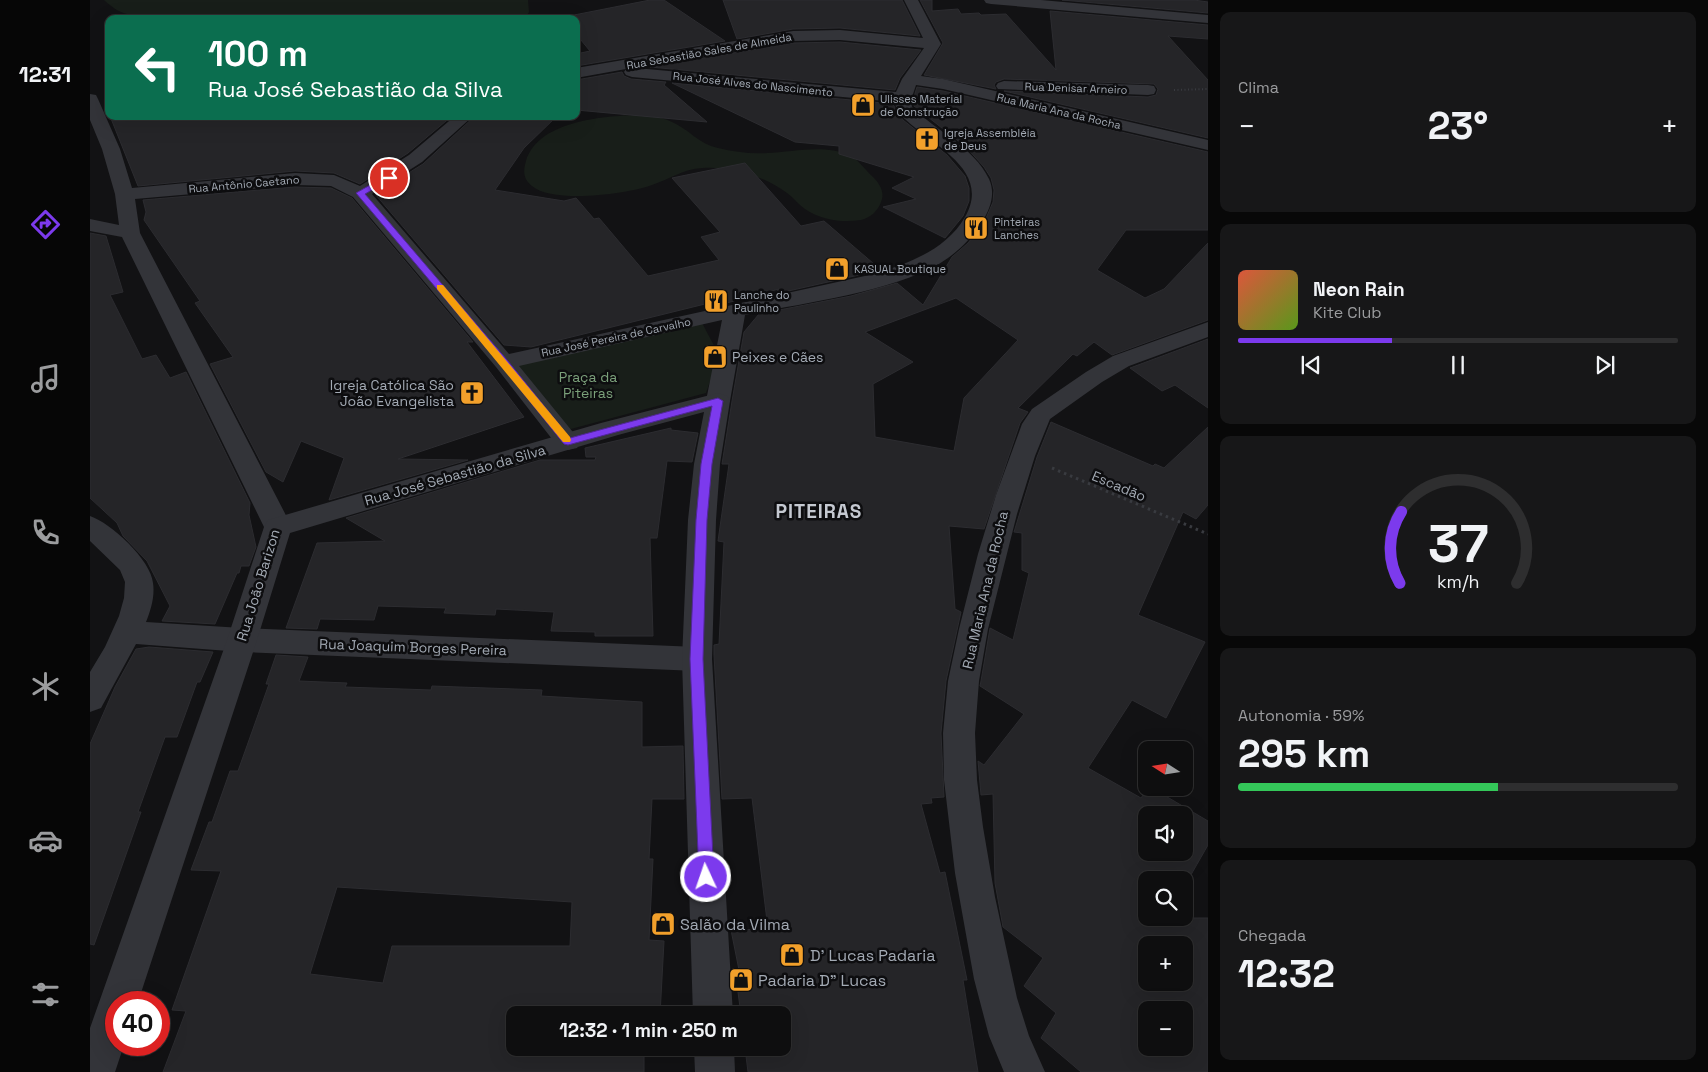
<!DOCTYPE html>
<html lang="pt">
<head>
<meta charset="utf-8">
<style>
	body { margin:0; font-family:"Space Grotesk",sans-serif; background:#171718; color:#f1f3f6; height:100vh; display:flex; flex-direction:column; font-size:19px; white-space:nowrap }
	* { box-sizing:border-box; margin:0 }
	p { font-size:16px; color:#9b9c9e }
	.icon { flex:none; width:28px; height:28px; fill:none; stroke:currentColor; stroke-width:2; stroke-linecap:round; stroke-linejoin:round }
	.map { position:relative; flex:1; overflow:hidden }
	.drawer { display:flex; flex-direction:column; gap:12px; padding:12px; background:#080808; width:500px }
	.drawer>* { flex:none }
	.guide { position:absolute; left:15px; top:15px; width:475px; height:105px; border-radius:10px; box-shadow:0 5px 20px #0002,0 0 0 1px #2e2e2f; background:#0b6e4f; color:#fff; overflow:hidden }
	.needle { width:32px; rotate:282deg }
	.fabs { position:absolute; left:1048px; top:741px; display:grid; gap:10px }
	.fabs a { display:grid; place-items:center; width:55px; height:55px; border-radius:10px; background:#0e0e0f; box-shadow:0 5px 20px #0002,0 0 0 1px #2e2e2f; font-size:25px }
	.speed { position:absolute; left:15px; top:991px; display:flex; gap:10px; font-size:25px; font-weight:700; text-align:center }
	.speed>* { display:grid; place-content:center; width:65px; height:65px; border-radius:50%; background:#0e0e0f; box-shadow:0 5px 20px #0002,0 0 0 1px #2e2e2f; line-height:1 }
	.speed .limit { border:8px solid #d22; background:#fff; color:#111 }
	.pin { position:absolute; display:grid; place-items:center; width:42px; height:42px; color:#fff; margin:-21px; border:2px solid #fff; border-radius:50%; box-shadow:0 1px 5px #0007 }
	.me { position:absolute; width:55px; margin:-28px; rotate:357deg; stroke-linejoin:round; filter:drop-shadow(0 0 4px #0008) }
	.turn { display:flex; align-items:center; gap:18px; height:105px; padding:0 20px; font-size:22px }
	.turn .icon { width:65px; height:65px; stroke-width:2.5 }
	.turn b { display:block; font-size:35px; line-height:42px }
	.big { font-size:38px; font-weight:700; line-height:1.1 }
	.drawer .widget { flex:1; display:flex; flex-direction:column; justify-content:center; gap:8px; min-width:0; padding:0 18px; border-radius:10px; background:#171718 }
	.drawer .dial { align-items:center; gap:0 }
	.dial svg { height:130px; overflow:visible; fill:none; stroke:#2e2e2f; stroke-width:7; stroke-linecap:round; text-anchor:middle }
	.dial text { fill:#f1f3f6; stroke:none }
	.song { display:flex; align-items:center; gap:15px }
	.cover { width:60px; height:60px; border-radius:8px; background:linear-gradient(135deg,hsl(10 70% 55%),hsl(90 70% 35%)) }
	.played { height:5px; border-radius:2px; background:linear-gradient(90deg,#7c3aed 35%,#2e2e2f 35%) }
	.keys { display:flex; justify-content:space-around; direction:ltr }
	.heat { display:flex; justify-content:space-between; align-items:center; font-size:28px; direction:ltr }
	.charge { height:8px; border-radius:4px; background:linear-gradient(90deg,#34c759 59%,#2e2e2f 0) }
	.trip { position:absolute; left:416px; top:1006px; width:285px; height:50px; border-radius:10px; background:#0e0e0f; box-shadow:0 5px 20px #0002,0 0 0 1px #2e2e2f; font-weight:700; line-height:50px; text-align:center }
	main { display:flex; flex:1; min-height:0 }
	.tabs { display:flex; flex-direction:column; width:90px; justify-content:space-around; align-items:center; background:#060606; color:#9b9c9e }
	.tabs .icon { width:35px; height:35px }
	.tabs .active { color:#7c3aed }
	.tabs b { font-size:22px; color:#f1f3f6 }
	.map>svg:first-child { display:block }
	.green { fill:#181e19 }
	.building { fill:#252528; stroke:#2c2c30; fill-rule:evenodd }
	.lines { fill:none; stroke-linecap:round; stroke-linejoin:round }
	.path-far1 { stroke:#393b40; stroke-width:2; stroke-dasharray:1 2.5; stroke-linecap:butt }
	.path { stroke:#393b40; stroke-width:3; stroke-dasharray:2.5 4; stroke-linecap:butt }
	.minor { fill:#333439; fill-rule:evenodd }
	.tertiary { fill:#333439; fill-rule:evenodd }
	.route { fill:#7c3aed; stroke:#51269a }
	.slow { fill:#f59e0b }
	.labels { text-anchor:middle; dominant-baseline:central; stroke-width:5; stroke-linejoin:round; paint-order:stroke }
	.far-street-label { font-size:11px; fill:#a3aab4; stroke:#0d0d0f }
	.far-poi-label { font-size:11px; fill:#a3aab4; stroke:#0d0d0f; text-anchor:start }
	.poi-label { font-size:14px; fill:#a3aab4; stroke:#0d0d0f; text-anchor:start }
	.park-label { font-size:14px; fill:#7ba07a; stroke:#0d0d0f }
	.street-label { font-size:14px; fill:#a3aab4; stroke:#0d0d0f }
	.near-poi-label { font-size:16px; fill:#a3aab4; stroke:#0d0d0f; text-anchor:start }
	.district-label { font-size:19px; font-weight:bold; letter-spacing:1px; fill:#c4c8d0; stroke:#0d0d0f }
</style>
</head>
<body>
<main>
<nav class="tabs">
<b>12:31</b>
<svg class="icon active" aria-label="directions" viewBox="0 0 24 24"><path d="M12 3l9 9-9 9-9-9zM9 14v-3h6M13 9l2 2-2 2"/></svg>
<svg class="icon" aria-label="music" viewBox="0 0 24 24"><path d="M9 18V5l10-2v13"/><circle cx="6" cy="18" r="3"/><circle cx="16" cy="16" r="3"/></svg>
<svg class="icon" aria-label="phone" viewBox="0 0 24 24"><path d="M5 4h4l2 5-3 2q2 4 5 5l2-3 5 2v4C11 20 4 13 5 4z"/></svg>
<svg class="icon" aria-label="climate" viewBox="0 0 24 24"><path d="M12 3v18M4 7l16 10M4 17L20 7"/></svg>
<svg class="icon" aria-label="car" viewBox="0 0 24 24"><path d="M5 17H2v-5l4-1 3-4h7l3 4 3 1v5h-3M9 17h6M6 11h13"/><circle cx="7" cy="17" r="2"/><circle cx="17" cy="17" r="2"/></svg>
<svg class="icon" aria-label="filters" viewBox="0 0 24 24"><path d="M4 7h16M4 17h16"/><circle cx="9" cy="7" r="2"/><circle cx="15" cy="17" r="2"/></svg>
</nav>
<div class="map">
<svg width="1118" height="1072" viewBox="0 0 1118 1072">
	<rect width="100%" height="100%" fill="#121214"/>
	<path class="green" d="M14,0H438L439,12L435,19H72C46,15 34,19 14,0Z
		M547,115C561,116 574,117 586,124C603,133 608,143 628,148C644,152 661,154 677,153C703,152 734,144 759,155C769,160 775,170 783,177C790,184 795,192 791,202C788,211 780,218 771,220C753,223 731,220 715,209C709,205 704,198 697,193C674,176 641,166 612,168C593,169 580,179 562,185C538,194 463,204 442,186C433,179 433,171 436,161C448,121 513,116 547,115Z
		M611,321L629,355L616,393L477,430L424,363Z"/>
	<path class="building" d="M560,0H574L635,41L486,66V54L500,51L486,34V19L474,17Z
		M633,0H812L830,36L750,28L703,29L647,39Z
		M830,0H842V11L868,9L871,14L889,13L891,15L916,14L966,70L960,11L1118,25V39L1078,36L1118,80V138L914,91L1058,97L1066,95L1068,89L1064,84L914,79L906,82L904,85L906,89L834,75L853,43Z
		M972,0H1104L1118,2V13Z
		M750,42L831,50L810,78L805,90L560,67L703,43Z
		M532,72L534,76L541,79L576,82L574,85L617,122L486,110V80Z
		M582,83L803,104L806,110L813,120L857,155L875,176L879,188V201L873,216L855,238L793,207L826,199L802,188L824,177L749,154V146L705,142Z
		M827,87L853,91L1118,152V230H1036L1007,270L1055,298L1074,289L1118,243V320L1022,355L1004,342L987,356L983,354L928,408L938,412L930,423L894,529L859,526L865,609L871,612L856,681L851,733L854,797L841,798L842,803L831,804L850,873L855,872L877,980H873L888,1072H658L655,1048H692V1015H651L648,992L651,980L641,930L678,929L662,798L632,799L624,655V645L629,644L634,542L628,541L639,464H632L642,401L654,332L669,314L761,296L807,283L833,305L862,257L878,243L894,223L903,202L904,190L901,178L894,167L876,147L824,106L823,100ZM866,298L928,340L874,398L864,451L785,437L783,384L823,362L775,332Z
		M20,116H362L318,153L270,184L244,173L205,171L48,186Z
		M385,116H467L434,148L405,190L474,201L486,198L504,219L509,218L558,276L629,260L611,237L630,232L582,178L655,163L711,226L734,221L791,270L685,294L689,289L618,308L615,304L441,347L414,345L285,194L333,164Z
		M205,187L241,188L262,198L383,342H377L434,417L308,459L378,460L239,500L254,458L211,441L193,482L176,472L120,364L143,357L105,303L110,301L54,220L56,212L53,200Z
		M0,233L16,236L33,292L20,295L52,359L66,355L80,378L96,372L160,503L159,515L166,547L159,566H151L149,573H147L125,624L72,621L80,606L57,561L33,536L27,523L0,498Z
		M1118,339V408L1085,385L1072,391L1040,368Z
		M961,422L1063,466L1065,464L1074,468L1118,427V505L1106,519L1093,512L1048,615L1115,642L1076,718L1042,700L998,768L1051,798L1058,788H1062L1118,821V845L1094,887V880H1056V918H1118V1072H991L951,1038L966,1013L934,986L953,958L913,927L905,883L903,794L891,795L888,761L894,765L934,714L890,686L891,681L900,628L923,640L939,573L932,570V533L924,532L947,457ZM1056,815H1094V852H1056ZM1056,945H1094V982H1056ZM1056,1010H1094V1048H1056Z
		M581,428V430L608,433L602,462L577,461L567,538H560L563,636H505V632L461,631L464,612L406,609L405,615L354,613L356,608L288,606L284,620L230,619L227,629L196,628L227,543L295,541L256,518L450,460H505L506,457H496L495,448Z
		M59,647L123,652L110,682H107L87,737H75L48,812H51L4,945L0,944V744L25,687L46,649Z
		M186,655L218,657L209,681L257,683L255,687L341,690L342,686L452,690L451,696L552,702V747L593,746L594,799H562L559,859H563L559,940L574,941L570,1015H425V1048H569V1051L554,1050V1072H73L96,1011L82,1010L131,871L101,870L119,822H122L140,771H148L179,684H176ZM247,887L482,902L480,946H302L293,983L220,974Z"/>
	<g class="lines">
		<path class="path-far1" d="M1084,90L1118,89"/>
		<path class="path" d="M962,468L1118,534"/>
		<path class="minor" d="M814,0H828L851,44L831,76L853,79L1118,140V150L853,89L826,85L821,100L822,107C846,131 884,147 899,179C906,194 900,209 892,222C883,236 872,248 858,258C812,291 712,303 655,315L640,401L637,406L628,409L619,406L616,401L632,320L429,366L491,442L487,448L478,450L469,448L406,367L263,197L241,186L205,185L45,199L50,233L202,527L198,534L188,537L178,534L174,527L32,237L0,231V219L29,225L25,194L12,149L0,120V94L6,95L8,99L30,149L42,188L205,173L244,175L270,186L319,155L365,116H383L332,162L282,194L419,354L784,274C819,263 856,250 875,217C900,174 851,149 823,126C815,119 806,113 805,102L542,77L536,75L534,72L536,69L486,78V68L703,31L750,30L833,38ZM750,40L834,48L812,79L806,92L546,68L703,41Z
			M894,0H951L1118,15V23L901,4L896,3Z
			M914,81L1058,85L1064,86L1066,90L1064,94L1058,95L908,89L906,86L908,83Z
			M1118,322V337L1039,366L1012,382L960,419L945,456L927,514L898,629L889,681L885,733L887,780L893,827L905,897L927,998L939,1036L955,1072H914L899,1036L884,979L865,873L854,780L853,733L858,681L869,629L888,554L906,495L932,424L942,409L996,372L1023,356Z
			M0,516C21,523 61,560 63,583C65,596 61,610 56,622L152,628L607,647L618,651L622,659L618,667L607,671L152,652L46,644L11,708L0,712V672L15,647L29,616L34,598L35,582L30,570L0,541Z"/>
		<path class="tertiary" d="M628,393L637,396L640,401L630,464L626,520L622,659L643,1015H603L592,659L598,520L604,464L614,412L528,435L200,533L167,640L48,1002H26V1045H34L25,1072H0V1028L137,640L174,527L178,520L511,423Z
			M604,1048H644L645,1072H605Z"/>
	</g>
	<path class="route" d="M296,176L303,178L275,194L417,360L480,438L628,398L633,401L622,464L617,520L613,659L624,877L622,881L616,883L611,881L609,877L600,659L606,520L611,464L622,406L478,445L474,444L410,364L266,193Z"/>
	<path class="slow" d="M347,285H353L480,437L481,440L480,442H473L347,289Z"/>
	<defs>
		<symbol id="shop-square" viewBox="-11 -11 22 22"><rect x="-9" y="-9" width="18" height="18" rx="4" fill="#f2a02b" stroke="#0d0d0f"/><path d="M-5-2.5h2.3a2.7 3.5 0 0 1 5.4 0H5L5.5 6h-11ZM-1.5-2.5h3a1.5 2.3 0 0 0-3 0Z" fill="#111"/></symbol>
		<symbol id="church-square" viewBox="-11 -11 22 22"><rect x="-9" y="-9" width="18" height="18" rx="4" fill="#f2a02b" stroke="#0d0d0f"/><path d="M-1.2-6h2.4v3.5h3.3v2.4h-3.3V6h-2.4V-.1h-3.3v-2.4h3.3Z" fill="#111"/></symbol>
		<symbol id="restaurant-square" viewBox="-11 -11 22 22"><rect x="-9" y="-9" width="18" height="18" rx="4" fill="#f2a02b" stroke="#0d0d0f"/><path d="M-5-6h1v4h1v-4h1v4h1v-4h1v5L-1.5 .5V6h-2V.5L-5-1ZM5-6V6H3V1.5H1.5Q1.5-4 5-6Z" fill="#111"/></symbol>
	</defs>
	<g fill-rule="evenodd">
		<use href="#shop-square" x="759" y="91" width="28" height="28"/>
		<use href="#church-square" x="823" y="125" width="28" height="28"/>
		<use href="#restaurant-square" x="872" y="214" width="28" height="28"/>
		<use href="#shop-square" x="733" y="255" width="28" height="28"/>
		<use href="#restaurant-square" x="612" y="287" width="28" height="28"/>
		<use href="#shop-square" x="611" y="343" width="28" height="28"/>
		<use href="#church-square" x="368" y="379" width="28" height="28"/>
		<use href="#shop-square" x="559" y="910" width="28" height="28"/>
		<use href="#shop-square" x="688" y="941" width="28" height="28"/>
		<use href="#shop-square" x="637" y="966" width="28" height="28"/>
	</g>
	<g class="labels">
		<g class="far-street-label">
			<text transform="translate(619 51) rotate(-10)">Rua Sebastião Sales de Almeida</text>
			<text transform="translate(663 84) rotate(6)">Rua José Alves do Nascimento</text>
			<text transform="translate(986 88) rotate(2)">Rua Denisar Arneiro</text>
			<text transform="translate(969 111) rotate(13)">Rua Maria Ana da Rocha</text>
			<text transform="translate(154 184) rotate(-5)">Rua Antônio Caetano</text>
			<text transform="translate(526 337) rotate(-12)">Rua José Pereira de Carvalho</text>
		</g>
		<g class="far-poi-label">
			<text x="790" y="99">Ulisses Material<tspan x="790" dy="13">de Construção</tspan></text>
			<text x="854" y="133">Igreja Assembléia<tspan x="854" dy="13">de Deus</tspan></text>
			<text x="904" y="222">Pinteiras<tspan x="904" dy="13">Lanches</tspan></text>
			<text x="764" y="269">KASUAL Boutique</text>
			<text x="644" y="295">Lanche do<tspan x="644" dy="13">Paulinho</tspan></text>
		</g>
		<g class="poi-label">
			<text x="642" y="357">Peixes e Cães</text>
			<text x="364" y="385" text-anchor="end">Igreja Católica São<tspan x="364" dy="16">João Evangelista</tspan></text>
		</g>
		<g class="park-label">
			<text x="498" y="377">Praça da<tspan x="498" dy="16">Piteiras</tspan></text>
		</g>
		<g class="street-label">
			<text transform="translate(365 475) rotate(-16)">Rua José Sebastião da Silva</text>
			<text transform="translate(1029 486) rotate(23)">Escadão</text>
			<text transform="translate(168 585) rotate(-73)">Rua João Barizon</text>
			<text transform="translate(895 590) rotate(-77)">Rua Maria Ana da Rocha</text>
			<text transform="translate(323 647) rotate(2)">Rua Joaquim Borges Pereira</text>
		</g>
		<g class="near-poi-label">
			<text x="590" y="924">Salão da Vilma</text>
			<text x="720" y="955">D' Lucas Padaria</text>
			<text x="668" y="980">Padaria D" Lucas</text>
		</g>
		<g class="district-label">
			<text x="729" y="511">PITEIRAS</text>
		</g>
	</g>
</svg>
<div class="fabs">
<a><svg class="needle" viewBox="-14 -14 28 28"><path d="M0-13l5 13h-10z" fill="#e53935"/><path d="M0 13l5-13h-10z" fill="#9b9c9e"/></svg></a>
<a><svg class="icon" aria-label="sound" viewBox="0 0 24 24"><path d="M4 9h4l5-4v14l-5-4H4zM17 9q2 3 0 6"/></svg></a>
<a><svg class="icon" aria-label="search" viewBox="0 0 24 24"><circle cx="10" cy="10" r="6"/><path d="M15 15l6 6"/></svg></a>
<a>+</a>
<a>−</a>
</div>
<div class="speed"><div class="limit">40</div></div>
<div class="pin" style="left:299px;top:178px;background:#d93025"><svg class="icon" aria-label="arrive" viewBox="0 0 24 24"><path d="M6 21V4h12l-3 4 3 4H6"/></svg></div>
<svg class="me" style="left:616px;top:877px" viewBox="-20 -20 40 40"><circle r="17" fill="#7c3aed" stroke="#fff" stroke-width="3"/><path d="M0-11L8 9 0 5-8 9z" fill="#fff"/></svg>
<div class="trip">12:32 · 1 min · 250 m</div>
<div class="guide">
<div class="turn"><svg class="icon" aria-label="left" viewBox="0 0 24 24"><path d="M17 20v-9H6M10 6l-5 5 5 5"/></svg><div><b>100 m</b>Rua José Sebastião da Silva</div></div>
</div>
</div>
<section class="drawer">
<div class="widget"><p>Clima</p>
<div class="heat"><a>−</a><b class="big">23°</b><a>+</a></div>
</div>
<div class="widget">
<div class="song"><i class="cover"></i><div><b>Neon Rain</b><p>Kite Club</p></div></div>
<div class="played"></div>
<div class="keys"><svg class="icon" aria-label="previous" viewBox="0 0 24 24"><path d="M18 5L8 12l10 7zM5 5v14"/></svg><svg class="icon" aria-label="pause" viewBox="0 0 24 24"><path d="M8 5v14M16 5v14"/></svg><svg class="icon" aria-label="next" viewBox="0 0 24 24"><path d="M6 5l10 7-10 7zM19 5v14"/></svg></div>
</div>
<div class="widget dial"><svg viewBox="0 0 100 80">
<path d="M14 69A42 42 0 1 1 86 69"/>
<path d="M14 69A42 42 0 0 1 15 25" stroke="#7c3aed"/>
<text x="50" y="56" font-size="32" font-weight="700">37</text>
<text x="50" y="72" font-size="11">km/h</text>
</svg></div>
<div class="widget"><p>Autonomia · 59%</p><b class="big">295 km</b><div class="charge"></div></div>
<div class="widget"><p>Chegada</p><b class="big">12:32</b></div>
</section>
</main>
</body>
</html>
